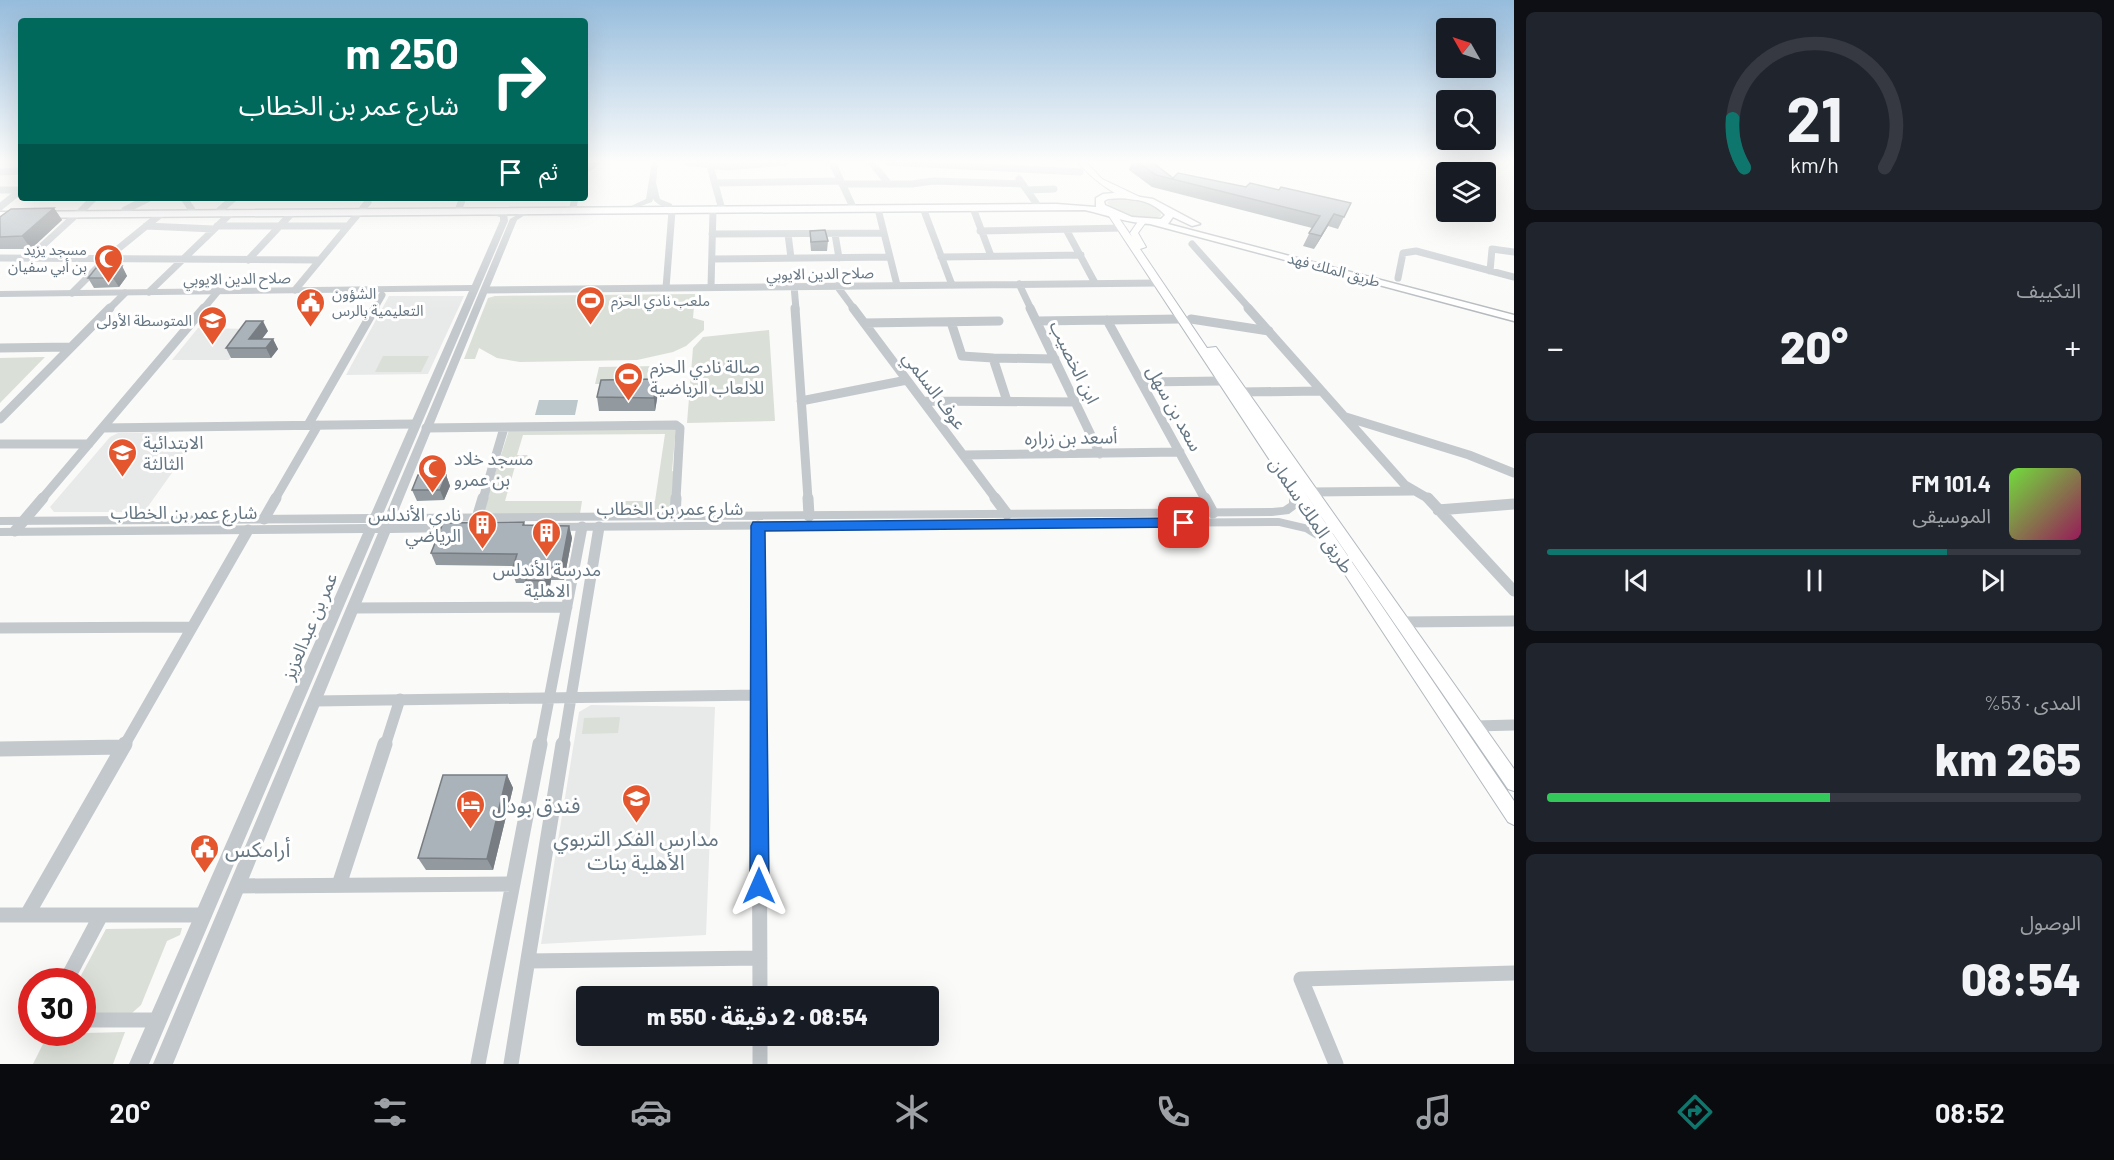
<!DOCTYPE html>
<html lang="ar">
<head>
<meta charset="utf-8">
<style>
	body { margin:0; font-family:Barlow,"Noto Sans Arabic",sans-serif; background:#20242c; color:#f1f3f6; direction:rtl; height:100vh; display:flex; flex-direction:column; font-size:22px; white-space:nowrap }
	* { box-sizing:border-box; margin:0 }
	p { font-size:20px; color:#9ea1a6 }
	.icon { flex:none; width:33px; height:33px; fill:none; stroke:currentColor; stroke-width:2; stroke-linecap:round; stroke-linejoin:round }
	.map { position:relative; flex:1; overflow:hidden; direction:ltr }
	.panel { display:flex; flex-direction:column; gap:12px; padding:12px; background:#0d0f14; width:600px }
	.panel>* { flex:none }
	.top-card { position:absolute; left:18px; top:18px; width:570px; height:183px; border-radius:6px; box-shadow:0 6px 24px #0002; direction:rtl; background:#00695c; color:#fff; overflow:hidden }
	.needle { width:39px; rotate:309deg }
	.fabs { position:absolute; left:1436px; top:18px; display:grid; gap:12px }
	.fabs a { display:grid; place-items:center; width:60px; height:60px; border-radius:6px; background:#171b24; box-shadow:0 6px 24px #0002; font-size:30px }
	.speed { position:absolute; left:18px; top:968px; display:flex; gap:12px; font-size:30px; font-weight:700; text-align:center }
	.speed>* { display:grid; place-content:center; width:78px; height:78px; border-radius:50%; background:#171b24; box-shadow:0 6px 24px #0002; line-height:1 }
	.speed .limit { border:9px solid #d22; background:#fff; color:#111 }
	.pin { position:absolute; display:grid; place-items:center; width:51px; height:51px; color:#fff; margin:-26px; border-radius:12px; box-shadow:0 3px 9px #0006 }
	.me { position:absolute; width:66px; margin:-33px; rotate:0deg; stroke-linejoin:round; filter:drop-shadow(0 0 4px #0008) }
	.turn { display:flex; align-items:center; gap:21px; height:126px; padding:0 30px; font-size:27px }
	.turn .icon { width:78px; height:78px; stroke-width:2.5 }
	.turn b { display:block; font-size:42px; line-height:51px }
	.then { display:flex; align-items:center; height:57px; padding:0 30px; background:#0003; gap:12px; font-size:22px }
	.big { font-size:45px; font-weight:800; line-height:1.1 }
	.panel .widget { flex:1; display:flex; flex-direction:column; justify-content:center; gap:9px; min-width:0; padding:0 21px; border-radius:9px; background:#20242c }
	.panel .dial { align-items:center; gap:0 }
	.dial svg { height:156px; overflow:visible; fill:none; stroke:#363941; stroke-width:7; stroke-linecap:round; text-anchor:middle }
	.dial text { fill:#f1f3f6; stroke:none }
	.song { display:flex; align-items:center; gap:18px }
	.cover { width:72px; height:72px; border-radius:9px; background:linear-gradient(135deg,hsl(100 70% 55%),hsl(330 70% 35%)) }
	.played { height:6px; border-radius:3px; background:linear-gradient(90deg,#0f766e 75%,#363941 75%) }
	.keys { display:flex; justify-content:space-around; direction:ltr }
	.heat { display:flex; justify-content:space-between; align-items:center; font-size:33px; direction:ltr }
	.charge { height:9px; border-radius:4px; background:linear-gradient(90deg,#34c759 53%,#363941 0) }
	.trip { position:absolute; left:576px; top:986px; width:363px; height:60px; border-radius:6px; background:#171b24; box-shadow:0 6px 24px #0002; font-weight:800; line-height:60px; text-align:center; direction:rtl }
	.dock { display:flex; height:96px; justify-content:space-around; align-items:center; background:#090b0e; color:#9ea1a6 }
	.dock .icon { width:42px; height:42px }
	.dock .current { color:#0f766e }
	.dock b { font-size:27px; color:#f1f3f6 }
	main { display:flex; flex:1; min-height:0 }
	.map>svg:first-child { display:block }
	.built { fill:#e8e9e9 }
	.green { fill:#dadfd7 }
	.water { fill:#bbc7cb }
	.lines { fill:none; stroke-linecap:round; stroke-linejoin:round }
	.secondary-casing { stroke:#b3babf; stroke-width:2 }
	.primary-casing { stroke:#b5babe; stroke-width:3 }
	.minor-far3 { stroke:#c3c8cc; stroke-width:7 }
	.minor-far2 { stroke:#c3c8cc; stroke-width:9 }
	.minor-far1 { stroke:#c3c8cc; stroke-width:11 }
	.minor { stroke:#c3c8cc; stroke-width:15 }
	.tertiary { fill:#c3c8cc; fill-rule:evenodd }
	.secondary { fill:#fff; fill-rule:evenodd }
	.primary { fill:#fff; fill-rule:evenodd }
	.wall { fill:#929a9f }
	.shaded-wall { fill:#777d82 }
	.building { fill:#aab3b9; stroke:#777d82; stroke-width:1.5 }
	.route { fill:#1a73e8; stroke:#114b97; stroke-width:1.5 }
	.labels { text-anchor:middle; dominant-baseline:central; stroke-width:6; stroke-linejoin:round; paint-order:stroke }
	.far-poi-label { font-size:15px; fill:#657683; stroke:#fff; text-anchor:end }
	.far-street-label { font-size:15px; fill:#657683; stroke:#fff }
	.street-label { font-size:18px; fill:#657683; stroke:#fff }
	.poi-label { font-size:18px; fill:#657683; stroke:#fff; text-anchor:start }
	.near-poi-label { font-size:21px; fill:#657683; stroke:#fff; text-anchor:start }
</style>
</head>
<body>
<main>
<section class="panel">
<div class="widget dial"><svg viewBox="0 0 100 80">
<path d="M14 69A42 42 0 1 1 86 69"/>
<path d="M14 69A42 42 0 0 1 8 44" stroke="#0f766e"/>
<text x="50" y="56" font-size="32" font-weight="700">21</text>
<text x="50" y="72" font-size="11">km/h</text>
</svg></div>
<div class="widget"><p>التكييف</p>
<div class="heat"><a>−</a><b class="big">20°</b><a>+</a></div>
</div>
<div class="widget">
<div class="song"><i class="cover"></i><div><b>101.4 FM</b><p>الموسيقى</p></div></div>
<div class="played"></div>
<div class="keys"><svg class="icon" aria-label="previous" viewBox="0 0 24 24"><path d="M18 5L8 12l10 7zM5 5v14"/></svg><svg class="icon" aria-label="pause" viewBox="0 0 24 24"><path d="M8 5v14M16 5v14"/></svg><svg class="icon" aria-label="next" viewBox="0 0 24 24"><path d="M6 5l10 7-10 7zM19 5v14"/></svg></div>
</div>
<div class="widget"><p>المدى · 53%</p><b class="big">265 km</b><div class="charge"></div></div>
<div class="widget"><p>الوصول</p><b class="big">08:54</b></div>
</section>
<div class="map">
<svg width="1514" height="1064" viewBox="0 0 1514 1064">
	<rect width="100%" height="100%" fill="#fafaf8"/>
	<path class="built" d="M389,296H464L428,374L346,375Z
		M198,328L252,329L229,360H172Z
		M169,432L158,448L189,449L144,512H54L50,507L110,437L118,433Z
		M591,705L715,707L706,935L541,944L579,712Z"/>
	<path class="green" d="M1116,198C1132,198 1146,202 1160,210L1161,216C1145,224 1121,215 1108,204L1107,202Z
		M695,294L693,318L704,321V330L686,346L673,352L637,360L520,362L497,358L479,348L475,359H464L488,298L495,296Z
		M769,330L775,421L687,423L693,348L703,337Z
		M383,356H429L421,372H375Z
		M45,357L0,403V358Z
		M659,366L655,384H595L599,367Z
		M676,426L672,471L675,472L671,510H613L615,501H655L665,434L523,435L517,455H527L529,458L524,463H516L505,501H582L580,514H482L510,427Z
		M620,717L618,733L582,734L584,718Z
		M182,928L180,935L167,941L141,1005L132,1013L83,1014L82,981H78L106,929Z
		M125,1032L113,1064H33L48,1034Z"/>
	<path class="water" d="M539,400H578L575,415H535Z"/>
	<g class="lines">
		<defs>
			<path id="secondary" d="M1078,162H1086L1102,179L1142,198C1127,208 1087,175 1078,162Z
				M1108,211H1114L1132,237L1130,233L1139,220H1145L1146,222L1138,233L1146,247L1140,249L1207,348L1216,347L1514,769V791L1508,789L1301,487L1514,801V825L1508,822L1107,213Z"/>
			<path id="primary" d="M1114,193L1153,199L1200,224L1192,226L1173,217L1168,224L1514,315V321L1150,224C1127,223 1107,215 1085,210L0,218V212L1056,204L1096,207V198L1103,194ZM1108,199C1128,197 1151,199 1165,215L1161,219L1132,217L1105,205L1104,201Z"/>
		</defs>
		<use href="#secondary" class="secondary-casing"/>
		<use href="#primary" class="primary-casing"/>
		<path class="minor-far3" d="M687,162L727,167L785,162
			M832,162L852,205
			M871,162L889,184
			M888,162L1080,172
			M710,166L721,206
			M585,170L597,162
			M0,172L21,171
			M1019,179L1036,203
			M715,183L841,181
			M842,184H912L933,181L1022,184
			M0,190H21
			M1027,190L1054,189
			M184,198L192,210
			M0,207L21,190
			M573,207L575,198
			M363,208L368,202
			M459,208L462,200
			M923,208L952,285
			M973,208L991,256
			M878,209L897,285
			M125,210L149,198
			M220,210L234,198
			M81,211L94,198
			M146,226L214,229
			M217,226H348
			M980,231L1122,228
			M1067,231L1095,283
			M712,234L884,233
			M788,234L791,258
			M835,234L839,258
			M1192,244L1250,309
			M30,257L77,214
			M941,257L1081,255
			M0,258L319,260
			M712,259L890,257
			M248,260L291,214
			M1490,271L1492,249L1514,252
			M1398,278L1403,253L1416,251L1514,277
			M1019,284L1031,309
			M794,286L796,309
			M837,286L854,309
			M711,287L713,210
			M666,288L672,211
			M295,290L358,214
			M485,290L1157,283
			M149,292L231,213
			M72,293L108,257L161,214
			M109,309L125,293
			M203,309L218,291
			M374,309L382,295"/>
		<path class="minor-far2" d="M795,308L808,499
			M853,308L996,499
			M1030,308L1100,454
			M1248,308L1405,485L1429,499
			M1191,319L1269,331
			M1107,320L1205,499
			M1037,321L1181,319
			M951,322L962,356L993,358
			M864,323L999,321
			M0,348L71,347
			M1141,382L1222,381
			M1242,392L1321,391
			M801,401L907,380
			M923,401L1075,402
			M1007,401L993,358L1055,359
			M1346,417L1469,455L1514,473
			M0,419L110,308
			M308,425L375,308
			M103,428L415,424
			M426,428L676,425L680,428L676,499
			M0,444H89
			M963,455L1180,452
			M1311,492L1413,491
			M42,499L204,308
			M275,499L318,425
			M483,499L504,428"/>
		<path class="minor-far1" d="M808,498L809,516
			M995,498L1007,514
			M1205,498L1213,513
			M1428,498L1514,591
			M1438,510L1514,504
			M675,516L676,498
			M477,518L483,498
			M264,519L276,498
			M758,526L759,746
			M15,531L43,498
			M354,608L567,607
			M1402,622L1514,621
			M0,628L192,627
			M315,701L759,695
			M1475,726L1514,725
			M124,746L248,530
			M385,746L400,699
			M540,746L582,527
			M563,746L599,527"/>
		<path class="minor" d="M759,744L760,996
			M0,749L123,747
			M339,885L385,744
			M237,886L513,884
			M0,915H204
			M27,915L125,744
			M528,961L760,958
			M66,981L101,915
			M82,1020H158
			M760,1035V1064
			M478,1064L540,744
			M511,1064L563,744
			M1336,1064L1301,979L1514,973"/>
		<path class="tertiary" d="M652,162H658L656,183L660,199L672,204V208C666,209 656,204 653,199L652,202L635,208L631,206L646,199Z
			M526,210L530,212L517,220L397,514L1272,508L1283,507L1289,503V490L1295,486L1301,490V505L1289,514L1272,516L394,522L393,524H455L461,528L455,532L390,533L173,1064H153L378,533H375L149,1064H129L363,533L0,536V528L367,524V523L0,525V517L371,514L469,291L0,297V291L472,285L500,221V217L486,213L490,211L507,214L508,221L383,514H386L510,219Z
			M1279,518L1313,526L1337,544L1331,548L1305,532L1279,526L553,531L547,527L553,523Z"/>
		<use href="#secondary" class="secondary"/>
		<use href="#primary" class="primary"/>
	</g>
	<path class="wall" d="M1132,162H1152L1173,178L1279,190L1351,203L1338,229L1328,226L1314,249L1303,246L1312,228L1152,187L1129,170Z
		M54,208L62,220L31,249H0V217Z
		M810,231L828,241L827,251H811L810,240Z
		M122,266L127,276L119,287L94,288L88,278Z
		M268,331L262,339H273L278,349L271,358H231L226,348Z
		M657,379L658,393L655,411H599L597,397Z
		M446,475L450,486L444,500L417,501L412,490Z
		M524,522L525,525L569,526L572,538L564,580H551L549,593H530L527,583H516L512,571L513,566L436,565L431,553Z
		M507,775L513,788L493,870H426L418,858Z"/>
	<path class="shaded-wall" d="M54,208L62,220L31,249L22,236Z
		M1334,214L1328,226L1314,249L1321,236Z
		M122,266L127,276L119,287L113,278Z
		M263,321L268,331L254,349L249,339Z
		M273,339L278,349L271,358L266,348Z
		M657,379L658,393L655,411L654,398Z
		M446,475L450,486L444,500L440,490Z
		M569,526L572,538L564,580L561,568Z
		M548,568L551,580L549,593L545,581Z
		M507,775L513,788L493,870L487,859Z"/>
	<path class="building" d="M1138,162H1152L1173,178L1178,173L1246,187L1250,183L1279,190L1281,187L1351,203L1344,217L1334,214L1321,236L1309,233L1320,216L1156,175Z
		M54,208L22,236L0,237V217L11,209Z
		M825,230L828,241L811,242L810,231Z
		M122,266L113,278H88L96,268Z
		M246,321H263L249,339H273L266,348H226Z
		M657,379L654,398L597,397L601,380Z
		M418,475H446L440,490H412Z
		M524,522L523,525L569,526L561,568H548L545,581L526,580L528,571H512L517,554L431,553L443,523Z
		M443,775H507L487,859L418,858Z"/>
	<linearGradient id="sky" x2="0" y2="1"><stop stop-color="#96bcdc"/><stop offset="0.52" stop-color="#fdfdfc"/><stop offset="1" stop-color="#fdfdfc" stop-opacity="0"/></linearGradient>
	<rect width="1514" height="311" fill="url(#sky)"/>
	<path class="route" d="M1184,518L1191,523L1184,527L765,531L769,886L766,893L759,896L753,893L750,886L751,526L753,522Z"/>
	<defs>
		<symbol id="mosque-pin" viewBox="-11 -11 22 30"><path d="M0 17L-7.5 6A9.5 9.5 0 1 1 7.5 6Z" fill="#e4572e" stroke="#fff"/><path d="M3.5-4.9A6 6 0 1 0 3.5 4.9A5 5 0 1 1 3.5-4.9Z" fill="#fff"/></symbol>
		<symbol id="stadium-pin" viewBox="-11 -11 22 30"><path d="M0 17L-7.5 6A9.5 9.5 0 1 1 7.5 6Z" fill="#e4572e" stroke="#fff"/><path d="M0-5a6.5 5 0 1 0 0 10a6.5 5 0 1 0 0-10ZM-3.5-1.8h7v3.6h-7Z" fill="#fff"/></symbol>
		<symbol id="civic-pin" viewBox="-11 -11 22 30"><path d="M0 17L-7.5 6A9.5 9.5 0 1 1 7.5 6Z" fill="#e4572e" stroke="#fff"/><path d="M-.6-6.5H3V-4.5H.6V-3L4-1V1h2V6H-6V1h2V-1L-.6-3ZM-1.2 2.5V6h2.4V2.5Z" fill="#fff"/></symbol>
		<symbol id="school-pin" viewBox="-11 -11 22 30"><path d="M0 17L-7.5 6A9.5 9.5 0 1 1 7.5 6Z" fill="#e4572e" stroke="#fff"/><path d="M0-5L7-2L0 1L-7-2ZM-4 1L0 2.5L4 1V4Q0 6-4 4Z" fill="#fff"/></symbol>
		<symbol id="building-pin" viewBox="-11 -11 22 30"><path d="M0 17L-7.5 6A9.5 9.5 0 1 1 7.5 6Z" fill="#e4572e" stroke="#fff"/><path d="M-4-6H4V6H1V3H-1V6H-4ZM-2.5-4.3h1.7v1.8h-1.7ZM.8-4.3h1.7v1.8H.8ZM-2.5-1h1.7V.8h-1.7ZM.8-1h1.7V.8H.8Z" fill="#fff"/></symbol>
		<symbol id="hotel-pin" viewBox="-11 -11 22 30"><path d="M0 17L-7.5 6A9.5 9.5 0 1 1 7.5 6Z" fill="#e4572e" stroke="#fff"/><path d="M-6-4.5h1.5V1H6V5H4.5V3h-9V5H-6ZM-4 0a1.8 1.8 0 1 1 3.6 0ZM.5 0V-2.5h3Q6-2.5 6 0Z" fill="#fff"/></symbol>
	</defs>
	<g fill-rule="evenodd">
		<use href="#mosque-pin" x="92" y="242" width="33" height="45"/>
		<use href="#stadium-pin" x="574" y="284" width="33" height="45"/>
		<use href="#civic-pin" x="294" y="286" width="33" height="45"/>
		<use href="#school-pin" x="196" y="304" width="33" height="45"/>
		<use href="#stadium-pin" x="612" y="360" width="33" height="45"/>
		<use href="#school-pin" x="106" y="436" width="33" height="45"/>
		<use href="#mosque-pin" x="416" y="452" width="33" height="45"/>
		<use href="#building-pin" x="466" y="508" width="33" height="45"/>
		<use href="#building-pin" x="530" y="516" width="33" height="45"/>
		<use href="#school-pin" x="620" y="782" width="33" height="45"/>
		<use href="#hotel-pin" x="454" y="788" width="33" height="45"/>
		<use href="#civic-pin" x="188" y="832" width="33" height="45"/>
	</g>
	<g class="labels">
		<g class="far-poi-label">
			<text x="87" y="249">مسجد يزيد<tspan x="87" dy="17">بن أبي سفيان</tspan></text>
			<text x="332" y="293" text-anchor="start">الشؤون<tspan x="332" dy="17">التعليمية بالرس</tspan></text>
			<text x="611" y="300" text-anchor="start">ملعب نادي الحزم</text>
			<text x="192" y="320">المتوسطة الأولى</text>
		</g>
		<g class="far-street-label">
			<text transform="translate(1334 269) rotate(15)">طريق الملك فهد</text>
			<text transform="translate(820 273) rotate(-1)">صلاح الدين الايوبي</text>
			<text transform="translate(237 278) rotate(-1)">صلاح الدين الايوبي</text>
		</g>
		<g class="street-label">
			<text transform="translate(1075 362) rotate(64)">ابن الخصيب</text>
			<text transform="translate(935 390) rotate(53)">عوف السلمي</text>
			<text transform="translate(1175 408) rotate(61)">سعد بن سهل</text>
			<text transform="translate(1071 437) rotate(-1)">أسعد بن زراره</text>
			<text x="670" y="508">شارع عمر بن الخطاب</text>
			<text x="184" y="512">شارع عمر بن الخطاب</text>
			<text transform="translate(1312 515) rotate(56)">طريق الملك سلمان</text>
			<text transform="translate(309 626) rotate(-67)">عمر بن عبدالعزيز</text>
		</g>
		<g class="poi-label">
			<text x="650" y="366">صالة نادي الحزم<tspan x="650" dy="21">للالعاب الرياضية</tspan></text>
			<text x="143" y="442">الابتدائية<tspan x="143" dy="21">الثالثة</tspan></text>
			<text x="454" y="458">مسجد خلاد<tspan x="454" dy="21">بن عمرو</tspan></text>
			<text x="461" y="514" text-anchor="end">نادي الأندلس<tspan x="461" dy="21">الرياضي</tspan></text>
			<text x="547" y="569" text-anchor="middle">مدرسة الأندلس<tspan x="547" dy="21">الاهلية</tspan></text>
		</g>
		<g class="near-poi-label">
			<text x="492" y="804">فندق بودل</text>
			<text x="636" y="837" text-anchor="middle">مدارس الفكر التربوي<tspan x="636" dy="24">الأهلية بنات</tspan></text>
			<text x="225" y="848">أرامكس</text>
		</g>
	</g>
</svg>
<div class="fabs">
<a><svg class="needle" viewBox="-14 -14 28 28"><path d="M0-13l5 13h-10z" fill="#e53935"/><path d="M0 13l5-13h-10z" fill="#9ea1a6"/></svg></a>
<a><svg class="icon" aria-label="search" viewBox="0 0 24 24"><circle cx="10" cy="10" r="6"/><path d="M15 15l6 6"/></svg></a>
<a><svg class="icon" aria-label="layers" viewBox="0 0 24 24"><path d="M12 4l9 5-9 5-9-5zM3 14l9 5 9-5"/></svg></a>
</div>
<div class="speed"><div class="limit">30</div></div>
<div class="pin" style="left:1184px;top:523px;background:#d93025"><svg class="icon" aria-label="arrive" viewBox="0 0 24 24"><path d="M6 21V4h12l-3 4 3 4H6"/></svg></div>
<svg class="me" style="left:759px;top:886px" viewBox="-20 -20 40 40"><path d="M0-17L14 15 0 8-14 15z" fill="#1a73e8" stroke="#fff" stroke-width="4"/></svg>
<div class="trip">08:54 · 2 دقيقة · 550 m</div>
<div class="top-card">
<div class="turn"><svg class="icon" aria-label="right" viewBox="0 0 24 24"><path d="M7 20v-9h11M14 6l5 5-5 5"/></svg><div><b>250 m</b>شارع عمر بن الخطاب</div></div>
<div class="then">ثم<svg class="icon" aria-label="arrive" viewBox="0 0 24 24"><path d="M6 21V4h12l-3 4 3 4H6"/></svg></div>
</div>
</div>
</main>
<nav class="dock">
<b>08:52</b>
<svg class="icon current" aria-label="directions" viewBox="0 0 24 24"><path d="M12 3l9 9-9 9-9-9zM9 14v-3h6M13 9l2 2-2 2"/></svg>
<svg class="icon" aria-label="music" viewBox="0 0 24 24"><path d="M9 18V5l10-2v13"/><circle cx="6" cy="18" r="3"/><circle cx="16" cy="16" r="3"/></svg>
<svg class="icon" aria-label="phone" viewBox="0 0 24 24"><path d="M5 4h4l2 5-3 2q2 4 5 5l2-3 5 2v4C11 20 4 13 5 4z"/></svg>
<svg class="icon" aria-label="climate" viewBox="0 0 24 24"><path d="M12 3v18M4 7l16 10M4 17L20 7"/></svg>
<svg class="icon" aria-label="car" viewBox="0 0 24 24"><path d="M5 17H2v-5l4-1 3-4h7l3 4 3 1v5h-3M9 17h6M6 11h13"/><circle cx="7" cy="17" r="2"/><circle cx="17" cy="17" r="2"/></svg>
<svg class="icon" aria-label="filters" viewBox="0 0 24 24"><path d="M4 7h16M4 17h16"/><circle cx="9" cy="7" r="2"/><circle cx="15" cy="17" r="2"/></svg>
<b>20°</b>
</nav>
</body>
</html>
